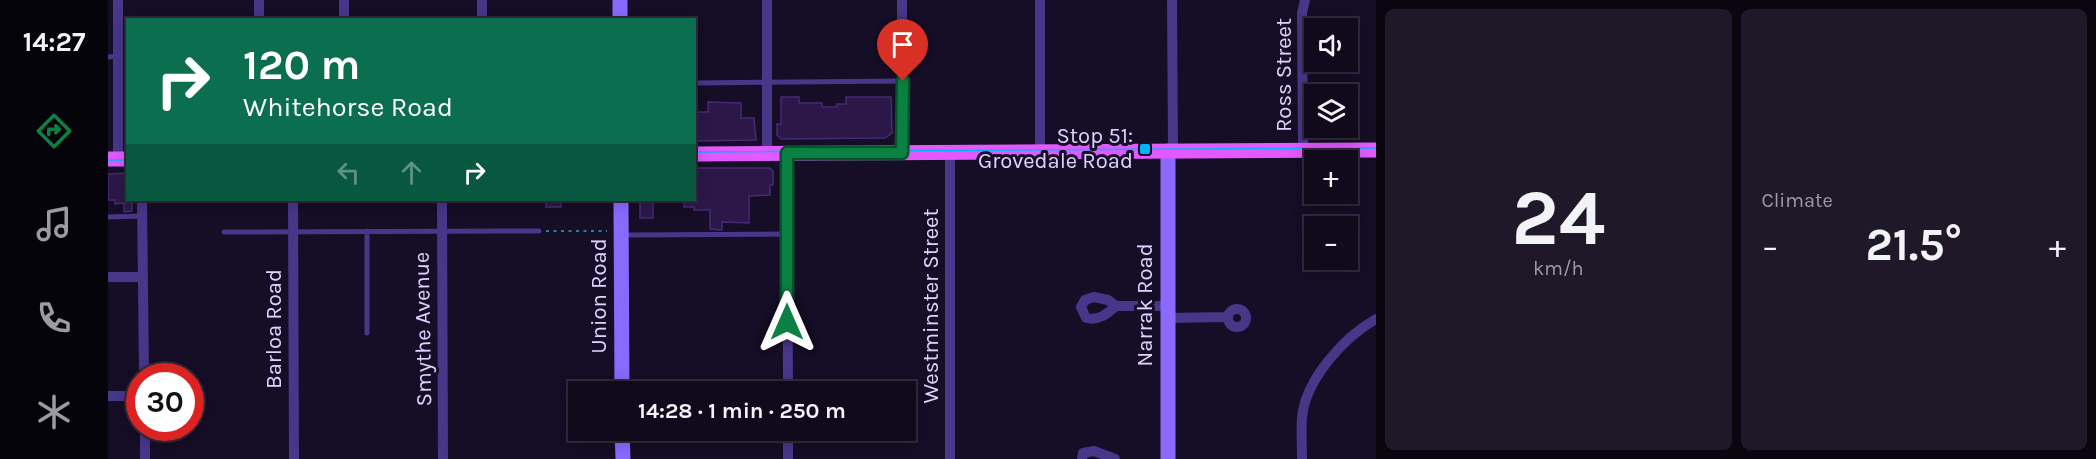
<!DOCTYPE html>
<html lang="en">
<head>
<meta charset="utf-8">
<style>
	body { margin:0; font-family:Karla,sans-serif; background:#1e1829; color:#f1f3f6; height:100vh; display:flex; flex-direction:column; font-size:22px; white-space:nowrap }
	* { box-sizing:border-box; margin:0 }
	p { font-size:20px; color:#9c9aa3 }
	.icon { flex:none; width:33px; height:33px; fill:none; stroke:currentColor; stroke-width:2; stroke-linecap:round; stroke-linejoin:round }
	.map { position:relative; flex:1; overflow:hidden }
	.sheet { display:flex; flex-direction:column; gap:9px; padding:9px; background:#09060f; width:720px }
	.sheet>* { flex:none }
	.top-card { position:absolute; left:18px; top:18px; width:570px; height:183px; border-radius:0px; box-shadow:0 3px 15px #0003,0 0 0 2px #302b3b; background:#0b6e4f; color:#fff; overflow:hidden }
	.controls { position:absolute; left:1196px; top:18px; display:grid; gap:12px }
	.controls a { display:grid; place-items:center; width:54px; height:54px; border-radius:0px; background:#100a1c; box-shadow:0 3px 15px #0003,0 0 0 2px #302b3b; font-size:30px }
	.speed { position:absolute; left:18px; top:363px; display:flex; gap:12px; font-size:30px; font-weight:700; text-align:center }
	.speed>* { display:grid; place-content:center; width:78px; height:78px; border-radius:50%; background:#100a1c; box-shadow:0 3px 15px #0003,0 0 0 2px #302b3b; line-height:1 }
	.speed .limit { border:9px solid #d22; background:#fff; color:#111 }
	.pin { position:absolute; display:grid; place-items:center; width:51px; height:51px; color:#fff; margin:-62px -26px; border-radius:50% 50% 50% 0; rotate:-45deg; box-shadow:0 0 6px #0007 }
	.pin .icon { rotate:45deg }
	.me { position:absolute; width:66px; margin:-33px; rotate:0deg; stroke-linejoin:round; filter:drop-shadow(0 0 4px #0008) }
	.turn { display:flex; align-items:center; gap:21px; height:126px; padding:0 18px; font-size:27px }
	.turn .icon { width:78px; height:78px; stroke-width:2.5 }
	.turn b { display:block; font-size:42px; line-height:51px }
	.lanes { display:flex; align-items:center; height:57px; padding:0 18px; background:#0003; justify-content:center; gap:30px; direction:ltr }
	.lanes .off { opacity:.35 }
	.big { font-size:45px; font-weight:700; line-height:1.1 }
	.sheet .card { flex:1; display:flex; flex-direction:column; justify-content:center; gap:9px; min-width:0; padding:0 21px; border-radius:9px; background:#1e1829 }
	.sheet .dial { align-items:center; gap:0 }
	.dial b { font-size:78px; line-height:1 }
	.heat { display:flex; justify-content:space-between; align-items:center; font-size:33px; direction:ltr }
	.sheet .tiles { flex:1; display:grid; gap:9px; grid-template-columns:repeat(2,1fr) }
	.trip { position:absolute; left:460px; top:381px; width:348px; height:60px; border-radius:0px; background:#100a1c; box-shadow:0 3px 15px #0003,0 0 0 2px #302b3b; font-weight:700; line-height:60px; text-align:center }
	main { display:flex; flex:1; min-height:0 }
	.dock { display:flex; flex-direction:column; width:108px; justify-content:space-around; align-items:center; background:#06040b; color:#9c9aa3 }
	.dock .icon { width:42px; height:42px }
	.dock .active { color:#0b8043 }
	.dock b { font-size:27px; color:#f1f3f6 }
	.map>svg:first-child { display:block }
	.building { fill:#2b1848; stroke:#472975; stroke-width:1.5 }
	.lines { fill:none; stroke-linecap:round; stroke-linejoin:round }
	.path { stroke:#28aabe; stroke-width:1.5; stroke-dasharray:3 4.5; stroke-linecap:butt }
	.lane { stroke:#483688; stroke-width:5 }
	.street { stroke:#483688; stroke-width:10 }
	.secondary { stroke:#8a69ff; stroke-width:15 }
	.primary { stroke:#e159ff; stroke-width:15 }
	.tram { stroke:#00b4fd; stroke-width:1.5 }
	.route-casing { stroke:#07532c; stroke-width:15 }
	.route { stroke:#0b8043; stroke-width:10 }
	.poi-dot { fill:#00b4fd; stroke:#160d26; stroke-width:2 }
	.labels { text-anchor:middle; dominant-baseline:central; stroke-width:6; stroke-linejoin:round; paint-order:stroke }
	.street-label { font-size:22px; fill:#e0d2ff; stroke:#160d26 }
	.poi-label { font-size:22px; fill:#e0d2ff; stroke:#160d26; text-anchor:end }
</style>
</head>
<body>
<main>
<nav class="dock">
<b>14:27</b>
<svg class="icon active" aria-label="directions" viewBox="0 0 24 24"><path d="M12 3l9 9-9 9-9-9zM9 14v-3h6M13 9l2 2-2 2"/></svg>
<svg class="icon" aria-label="music" viewBox="0 0 24 24"><path d="M9 18V5l10-2v13"/><circle cx="6" cy="18" r="3"/><circle cx="16" cy="16" r="3"/></svg>
<svg class="icon" aria-label="phone" viewBox="0 0 24 24"><path d="M5 4h4l2 5-3 2q2 4 5 5l2-3 5 2v4C11 20 4 13 5 4z"/></svg>
<svg class="icon" aria-label="climate" viewBox="0 0 24 24"><path d="M12 3v18M4 7l16 10M4 17L20 7"/></svg>
</nav>
<div class="map">
<svg width="1268" height="459" viewBox="0 0 1268 459">
	<rect width="100%" height="100%" fill="#160d26"/>
	<path class="building" d="M673,97H691V103H714V107H729V104H738V97H783L784,133L777,138L673,139L669,135V124H673Z
		M600,102L633,103V118H646L648,140L586,141V112H600Z
		M586,168H662L665,171V185H662V195L641,196V223L614,222V230L602,229V210H586V207H576V200H586Z
		M20,173V200H24V211L16,212V203L7,204V200H0V174Z
		M438,200H453V207H438Z
		M532,200H545V218H532Z"/>
	<g class="lines">
		<path class="path" d="M438,231H499"/>
		<path class="lane" d="M0,57L10,56
			M586,83L794,81
			M0,217L34,216
			M116,232L431,231
			M515,235L679,234
			M259,333V231"/>
		<path class="street" d="M151,0V20
			M236,0V20
			M374,0V20
			M659,0V154
			M794,0V153
			M932,0V152
			M1064,0L1065,151
			M1195,150L1194,13L1197,0
			M679,153L680,392
			M10,159V0
			M34,200L36,376
			M185,200L186,459
			M334,200L335,459
			M0,277H34
			M986,297L1000,300L1008,306C999,314 991,321 978,318L973,307L977,300Z
			M1008,306H1059
			M1120 318a9 9 0 1 1 18 0a9 9 0 1 1-18 0Z
			M1059,318L1119,317
			M0,396H32
			M37,428V459
			M680,430V459
			M842,459V152
			M974,459L975,453L986,451L1007,459
			M1194,459C1194,445 1193,431 1194,417C1198,379 1236,337 1268,319"/>
		<path class="secondary" d="M512,0V20
			M513,200L514,392
			M514,430L515,459
			M1060,459V151"/>
		<path class="primary" d="M586,154L1268,150
			M0,159H20"/>
		<path class="tram" d="M586,152L1268,148
			M0,160H20"/>
	</g>
	<g class="lines">
		<defs>
			<path id="route" d="M679,322V153H794L795,81"/>
		</defs>
		<use href="#route" class="route-casing"/>
		<use href="#route" class="route"/>
	</g>
	<rect class="poi-dot" x="1031" y="143" width="12" height="12" rx="3"/>
	<g class="labels">
		<g class="street-label">
			<text transform="translate(1176 75) rotate(-90)">Ross Street</text>
			<text transform="translate(491 296) rotate(-90)">Union Road</text>
			<text transform="translate(1037 305) rotate(-90)">Narrak Road</text>
			<text transform="translate(823 306) rotate(-90)">Westminster Street</text>
			<text transform="translate(166 329) rotate(-90)">Barloa Road</text>
			<text transform="translate(315 329) rotate(-91)">Smythe Avenue</text>
		</g>
		<g class="poi-label">
			<text x="1025" y="136">Stop 51:<tspan x="1025" dy="25">Grovedale Road</tspan></text>
		</g>
	</g>
</svg>
<div class="controls">
<a><svg class="icon" aria-label="sound" viewBox="0 0 24 24"><path d="M4 9h4l5-4v14l-5-4H4zM17 9q2 3 0 6"/></svg></a>
<a><svg class="icon" aria-label="layers" viewBox="0 0 24 24"><path d="M12 4l9 5-9 5-9-5zM3 14l9 5 9-5"/></svg></a>
<a>+</a>
<a>−</a>
</div>
<div class="speed"><div class="limit">30</div></div>
<div class="pin" style="left:795px;top:81px;background:#d93025"><svg class="icon" aria-label="arrive" viewBox="0 0 24 24"><path d="M6 21V4h12l-3 4 3 4H6"/></svg></div>
<svg class="me" style="left:679px;top:322px" viewBox="-20 -20 40 40"><path d="M0-17L14 15 0 8-14 15z" fill="#0b8043" stroke="#fff" stroke-width="4"/></svg>
<div class="trip">14:28 · 1 min · 250 m</div>
<div class="top-card">
<div class="turn"><svg class="icon" aria-label="right" viewBox="0 0 24 24"><path d="M7 20v-9h11M14 6l5 5-5 5"/></svg><div><b>120 m</b>Whitehorse Road</div></div>
<div class="lanes"><svg class="icon off" aria-label="left" viewBox="0 0 24 24"><path d="M17 20v-9H6M10 6l-5 5 5 5"/></svg><svg class="icon off" aria-label="ahead" viewBox="0 0 24 24"><path d="M12 20V5M6 11l6-6 6 6"/></svg><svg class="icon" aria-label="right" viewBox="0 0 24 24"><path d="M7 20v-9h11M14 6l5 5-5 5"/></svg></div>
</div>
</div>
<section class="sheet">
<div class="tiles">
<div class="card dial"><b>24</b><p>km/h</p></div>
<div class="card"><p>Climate</p>
<div class="heat"><a>−</a><b class="big">21.5°</b><a>+</a></div>
</div>
</div>
</section>
</main>
</body>
</html>
